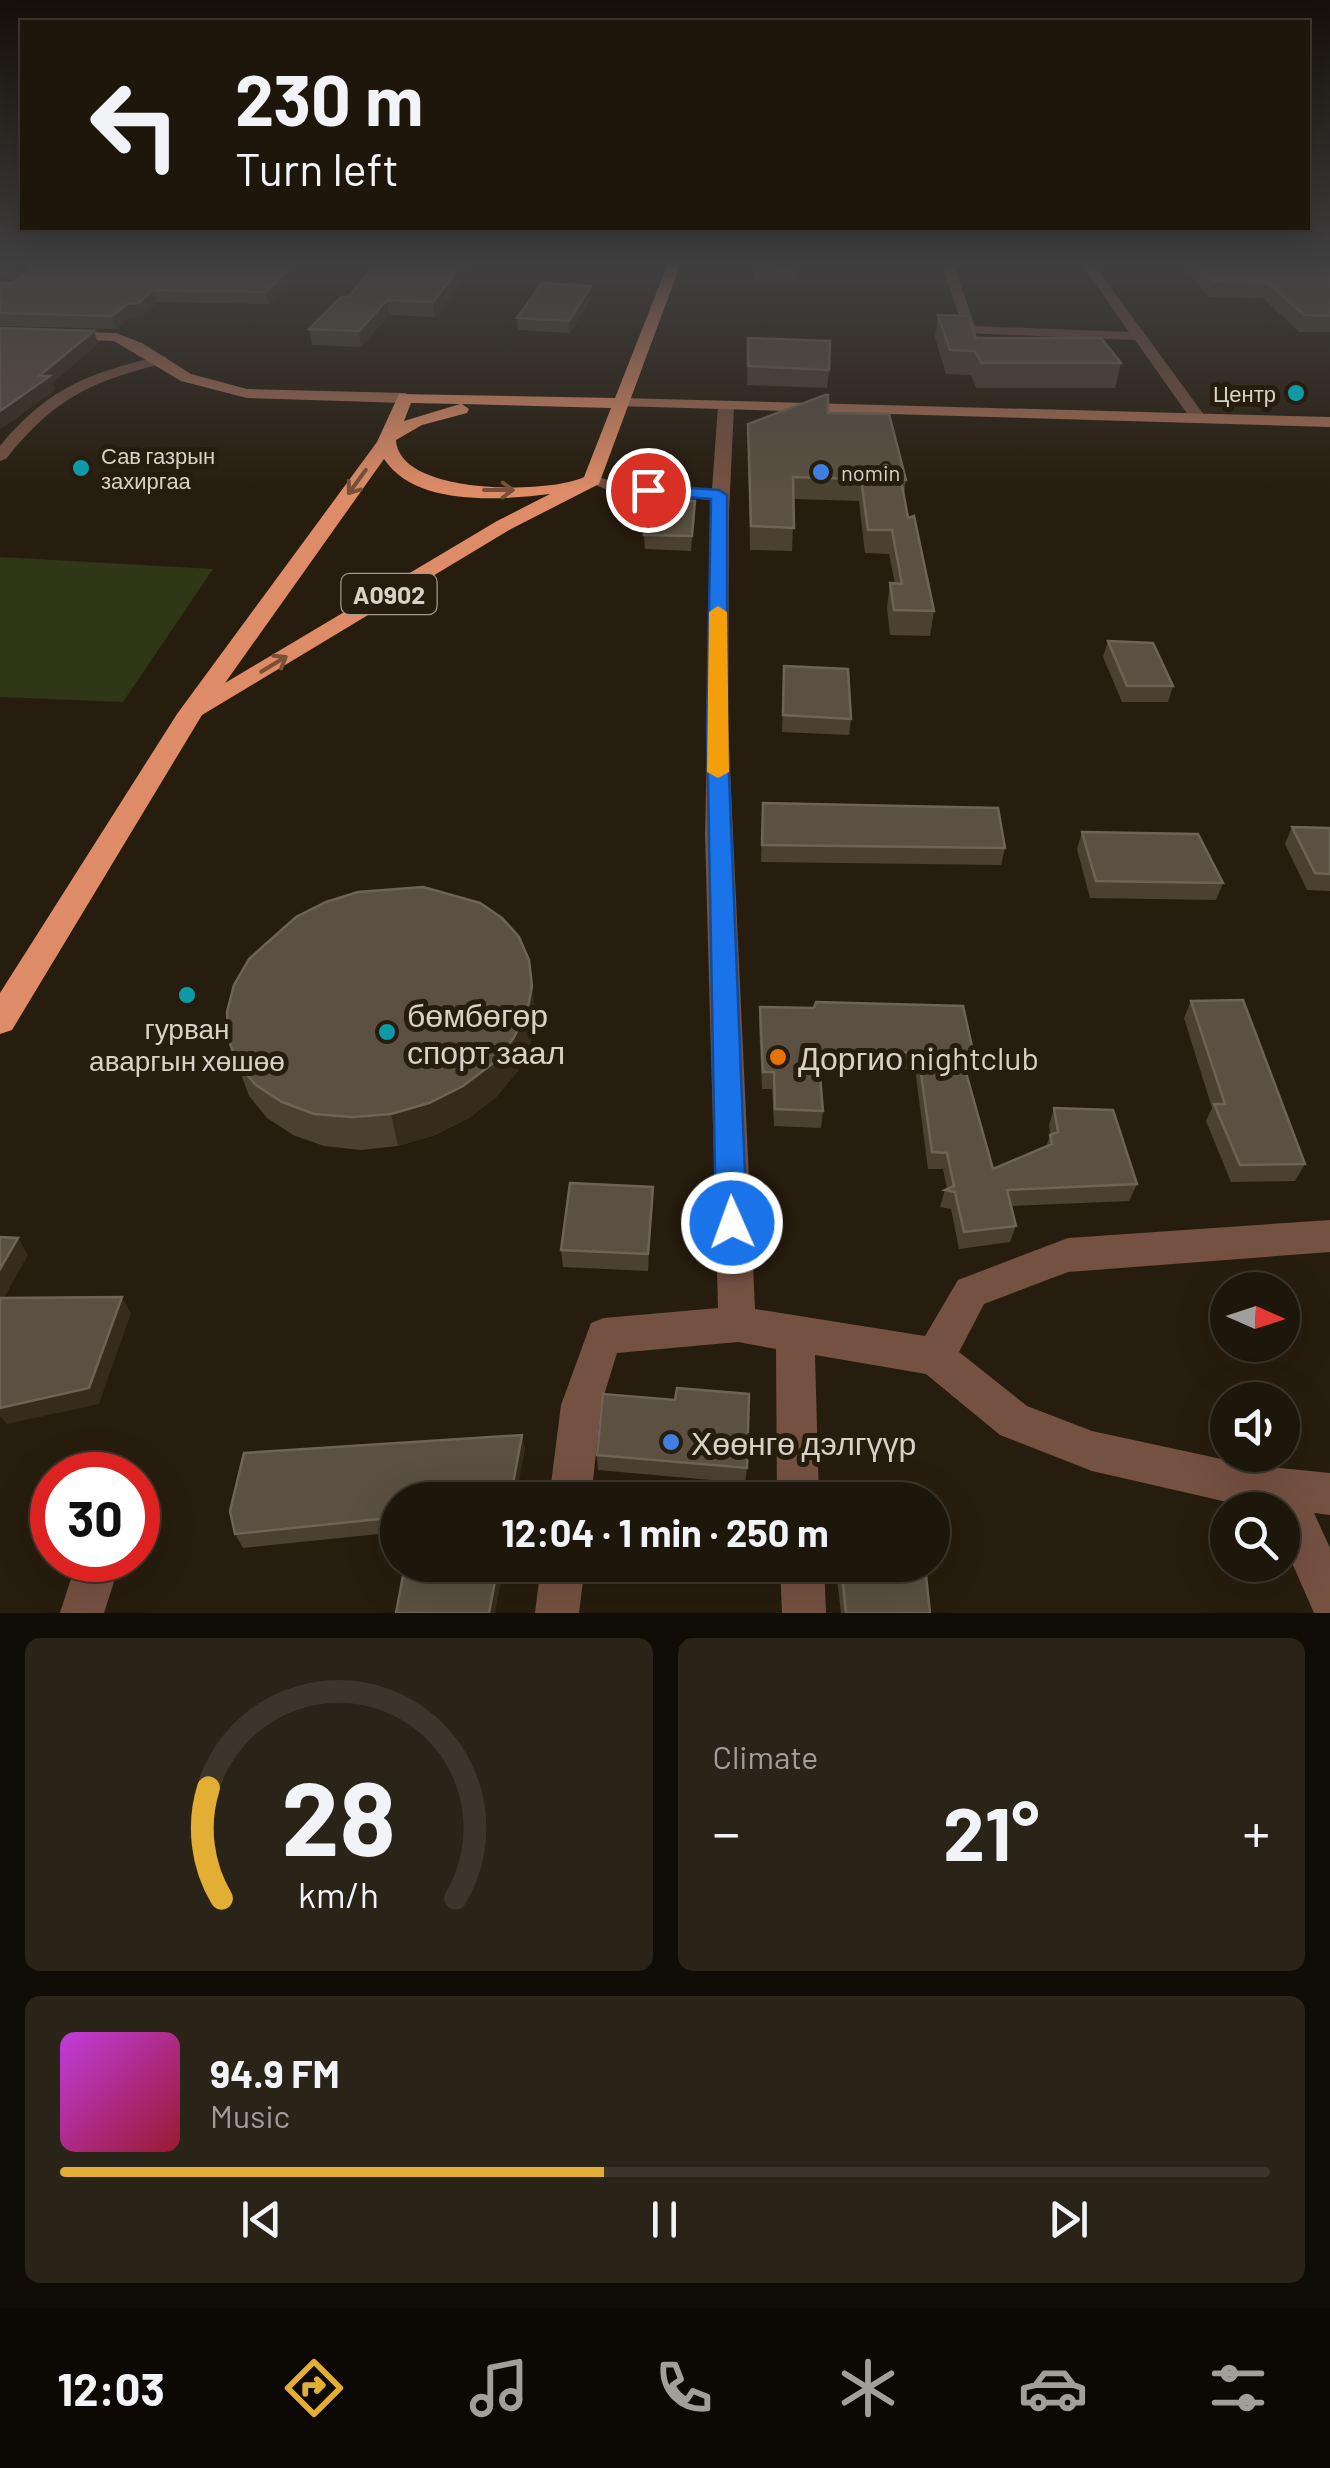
<!DOCTYPE html>
<html lang="en">
<head>
<meta charset="utf-8">
<style>
	body { margin:0; font-family:Barlow,sans-serif; background:#2a2318; color:#f1f3f6; height:100vh; display:flex; flex-direction:column; font-size:38px; white-space:nowrap }
	* { box-sizing:border-box; margin:0 }
	p { font-size:32px; color:#a09f9c }
	.icon { flex:none; width:55px; height:55px; fill:none; stroke:currentColor; stroke-width:2; stroke-linecap:round; stroke-linejoin:round }
	.map { position:relative; height:1613px; overflow:hidden }
	.details { display:flex; flex-direction:column; gap:25px; padding:25px; background:#100c06; flex:1 }
	.details>* { flex:none }
	.guide { position:absolute; left:20px; top:20px; width:1290px; height:210px; border-radius:0px; box-shadow:0 10px 40px #0002,0 0 0 2px #3b352b; background:#1d160a; color:#f1f3f6; overflow:hidden }
	.needle { width:65px; rotate:93deg }
	.tools { position:absolute; left:1210px; top:1272px; display:grid; gap:20px }
	.tools a { display:grid; place-items:center; width:90px; height:90px; border-radius:50%; background:#1d160a; box-shadow:0 10px 40px #0002,0 0 0 2px #3b352b; font-size:50px }
	.speed { position:absolute; left:30px; top:1452px; display:flex; gap:20px; font-size:50px; font-weight:700; text-align:center }
	.speed>* { display:grid; place-content:center; width:130px; height:130px; border-radius:50%; background:#1d160a; box-shadow:0 10px 40px #0002,0 0 0 2px #3b352b; line-height:1 }
	.speed .limit { border:15px solid #d22; background:#fff; color:#111 }
	.pin { position:absolute; display:grid; place-items:center; width:85px; height:85px; color:#fff; margin:-42px; border:5px solid #fff; border-radius:50%; box-shadow:0 2px 10px #0007 }
	.me { position:absolute; width:110px; margin:-55px; rotate:358deg; stroke-linejoin:round; filter:drop-shadow(0 0 8px #0008) }
	.turn { display:flex; align-items:center; gap:35px; height:210px; padding:0 50px; font-size:45px }
	.turn .icon { width:130px; height:130px; stroke-width:2.5 }
	.turn b { display:block; font-size:70px; line-height:85px }
	.big { font-size:75px; font-weight:700; line-height:1.1 }
	.details .card { flex:1; display:flex; flex-direction:column; justify-content:center; gap:15px; min-width:0; padding:0 35px; border-radius:15px; background:#2a2318 }
	.details .dial { align-items:center; gap:0 }
	.dial svg { height:260px; overflow:visible; fill:none; stroke:#3b352b; stroke-width:7; stroke-linecap:round; text-anchor:middle }
	.dial text { fill:#f1f3f6; stroke:none }
	.song { display:flex; align-items:center; gap:30px }
	.cover { width:120px; height:120px; border-radius:15px; background:linear-gradient(135deg,hsl(290 70% 55%),hsl(350 70% 35%)) }
	.played { height:10px; border-radius:5px; background:linear-gradient(90deg,#e3ae34 45%,#3b352b 45%) }
	.keys { display:flex; justify-content:space-around; direction:ltr }
	.heat { display:flex; justify-content:space-between; align-items:center; font-size:55px; direction:ltr }
	.details .tiles { flex:1; display:grid; gap:25px; grid-template-columns:1fr 1fr }
	.card:last-child { grid-column:span 2 }
	.trip { position:absolute; left:380px; top:1482px; width:570px; height:100px; border-radius:50px; background:#1d160a; box-shadow:0 10px 40px #0002,0 0 0 2px #3b352b; font-weight:700; line-height:100px; text-align:center }
	.tab-bar { display:flex; height:160px; justify-content:space-around; align-items:center; background:#0c0904; color:#a09f9c }
	.tab-bar .icon { width:70px; height:70px }
	.tab-bar .selected { color:#e3ae34 }
	.tab-bar b { font-size:45px; color:#f1f3f6 }
	.map>svg:first-child { display:block }
	.green { fill:#2f3716 }
	.lines { fill:none; stroke-linecap:round; stroke-linejoin:round }
	.minor { fill:#755142; fill-rule:evenodd }
	.secondary { fill:#a66d53; fill-rule:evenodd }
	.trunk { fill:#dd8c67; fill-rule:evenodd }
	.wall { fill:#4c4131 }
	.shaded-wall { fill:#372c1c }
	.building { fill:#5b5041; stroke:#6e6456; stroke-width:2.5 }
	.oneway { stroke:#794f36 }
	.route { fill:#1a73e8; stroke:#114b97; stroke-width:2.5 }
	.slow { fill:#f59e0b }
	.culture-dot { fill:#0f9aa8; stroke:#271d0e; stroke-width:4 }
	.shop-dot { fill:#3f7fe0; stroke:#271d0e; stroke-width:4 }
	.food-dot { fill:#e8710a; stroke:#271d0e; stroke-width:4 }
	.labels { text-anchor:middle; dominant-baseline:central; stroke-width:10; stroke-linejoin:round; paint-order:stroke }
	.far-poi-label { font-size:22px; fill:#d8d1c7; stroke:#271d0e; text-anchor:start }
	.shield { fill:#271d0e; stroke:#a39b90; stroke-width:2.5 }
	.shield-label { font-size:25px; font-weight:bold; fill:#d8d1c7 }
	.poi-label { font-size:28px; fill:#d8d1c7; stroke:#271d0e }
	.near-poi-label { font-size:32px; fill:#d8d1c7; stroke:#271d0e; text-anchor:start }
</style>
</head>
<body>
<div class="map">
<svg width="1330" height="1613" viewBox="0 0 1330 1613">
	<rect width="100%" height="100%" fill="#271d0e"/>
	<path class="green" d="M0,557L213,569L123,702L0,697Z"/>
	<g class="lines">
		<path class="minor" d="M942,266H954L975,326L1129,332L1083,266H1095L1207,419L1193,422L1135,340L965,333Z
			M161,356L166,357V363C91,381 55,398 6,459L0,461V446C48,388 90,372 161,356Z
			M726,401L734,406L729,513L728,726L755,1309L925,1336L958,1280L1068,1238L1330,1220V1252L1068,1272L984,1304L959,1352L1027,1406L1092,1431L1249,1465L1330,1473V1515L1314,1513L1330,1548V1613H1314L1282,1540V1510L1249,1507L1092,1471L1000,1435L926,1374L815,1355L819,1500H777L776,1349L738,1342L617,1353L601,1405L591,1500H549L561,1405L591,1323L604,1318L718,1308L705,834L712,500L613,492L583,480L592,475L615,482L712,489L718,406Z
			M77,1560H121L104,1613H60Z
			M541,1565H585L579,1613H535Z
			M780,1565H824L826,1613H782Z"/>
		<path class="secondary" d="M0,329L116,333L142,343L191,374L247,389L405,393L413,398L405,403L247,398L181,381L114,341L0,337Z
			M622,398L1330,417V427L617,406V400Z"/>
		<path class="trunk" d="M667,266H680L599,484L511,529L202,715L12,1030L0,1034V993L177,714L377,442L399,394L615,398ZM411,403L460,404L404,421ZM462,404L611,408L584,477C549,494 399,496 396,440L422,425L467,413L469,409ZM384,459C416,507 500,500 550,494L497,521L225,683Z"/>
	</g>
	<path class="wall" d="M474,266L435,317L389,315L361,347L312,345L309,329L348,297Z
		M754,266H797V281L754,280Z
		M1183,266H1330V332H1299L1263,298L1209,297Z
		M296,275L269,304L157,302L142,316L131,317L116,329L0,326V283Z
		M592,297L570,333L518,330L517,318Z
		M938,315L976,338L1121,363L1115,388H976L971,375L946,374L935,338Z
		M748,338L829,370L827,388L747,385Z
		M828,413L906,480L904,493L908,518L934,611L930,636L890,635L887,608L890,583L895,584L889,554L865,553L859,501L794,499L792,551L750,550L748,424Z
		M695,501L691,551L645,549L644,535Z
		M1108,641L1173,686L1168,702H1122L1103,657Z
		M784,666L851,719L849,735L782,732Z
		M763,803L1005,848L1001,865L761,862Z
		M1292,827L1330,828V891L1307,890L1285,844Z
		M1082,832L1223,883L1216,900L1090,898L1077,849Z
		M1191,1001L1305,1164L1295,1181L1231,1182L1206,1121L1212,1108L1184,1018Z
		M760,1007L973,1051L968,1068H965L993,1169L1046,1147L1050,1135L1049,1125L1054,1108L1137,1184L1129,1201L1011,1206L1016,1226L1010,1242L959,1249L951,1209L940,1207L945,1190L947,1189L943,1169H928L915,1069L820,1070L823,1111L821,1128L774,1126L772,1089H762L759,1024Z
		M536,1018L530,1045L517,1072L496,1097L469,1118L435,1135L398,1146L361,1150L324,1146L293,1135L267,1118L249,1096L228,1038Z
		M653,1187L648,1271L563,1267L561,1250Z
		M675,1400L747,1468L745,1483L598,1470L597,1455Z
		M522,1435L525,1450L398,1500V1532L243,1548L235,1534Z
		M841,1565L930,1613H841L837,1578Z"/>
	<path class="shaded-wall" d="M291,266H294L296,275L269,304L266,292Z
		M461,266H474L435,317L433,302Z
		M591,286L592,297L570,333L569,321Z
		M153,290L157,302L142,316L131,317L116,329L112,316L127,304Z
		M387,300L389,315L361,347L359,331Z
		M94,331L98,344L53,383L55,390L0,430V411L39,376Z
		M532,986L536,1018L530,1045L517,1072L496,1097L469,1118L435,1135L398,1146L391,1114Z
		M653,1187V1204L648,1271V1254Z
		M18,1238L28,1255L0,1305V1269Z
		M122,1297L131,1313L99,1404L7,1424L0,1416V1408Z
		M522,1435L525,1450L515,1500H510Z
		M498,1565H504L495,1613H489Z"/>
	<path class="building" d="M118,266H291L266,292L153,290L139,303L127,304L112,316L0,313V283H12L32,269H114Z
		M375,266H461L433,302L387,300L359,331L309,329L341,297H348Z
		M754,266H797V270L754,269Z
		M1200,266H1330V316L1304,315L1267,282L1213,281Z
		M542,283L591,286L569,321L517,318Z
		M938,315L968,316L976,338H1101L1121,363H981L975,351L950,350Z
		M0,328L94,331L39,376H50L0,411Z
		M748,338L830,341L829,370L748,366Z
		M825,395H828V413L889,414L906,480H901L908,518L914,516L934,611L894,610L890,583L902,584L892,530H868L861,479L793,477L794,528L751,526L748,424Z
		M651,499L695,501L692,536L644,535Z
		M1108,641L1153,643L1173,686H1127Z
		M784,666L848,669L851,719L783,715Z
		M763,803L998,808L1005,848L762,845Z
		M1292,827L1330,828V874L1315,873Z
		M1082,832L1198,834L1223,883L1096,881Z
		M423,887L480,903L502,918L519,937L529,960L532,986L527,1012L513,1039L492,1064L463,1086L429,1103L391,1114L352,1117L314,1114L282,1102L256,1085L237,1063L228,1038L227,1012L234,985L249,959L296,917L326,902L358,892Z
		M1243,1000L1305,1164L1240,1165L1214,1104H1225L1191,1001Z
		M816,1002L963,1006L973,1051H960L993,1169L1052,1144L1050,1135L1058,1132L1054,1108L1113,1110L1137,1184L1007,1190L1016,1226L964,1232L955,1192L945,1190L954,1186L947,1153L932,1152L918,1052L818,1053L823,1111L775,1109L774,1072H763L760,1007L814,1008Z
		M570,1183L653,1187L648,1254L561,1250Z
		M0,1237L18,1238L0,1269Z
		M122,1297L89,1388L0,1408V1298Z
		M677,1388L749,1394L747,1468L597,1455L603,1394L675,1400Z
		M522,1435L510,1500H398V1517L235,1534L230,1511L244,1453Z
		M405,1565H498L489,1613H396Z
		M841,1565H887L926,1575L930,1613H846Z"/>
	<defs><path id="oneway-shaft" d="M-6 0H5M1.5-3L5.5 0L1.5 3" fill="none" stroke-width="1.6" stroke-linecap="round" stroke-linejoin="round" transform="scale(2.5)"/></defs>
	<g class="oneway">
		<use href="#oneway-shaft" transform="translate(357 482) rotate(126)"/>
		<use href="#oneway-shaft" transform="translate(499 490)"/>
		<use href="#oneway-shaft" transform="translate(274 664) rotate(-31)"/>
	</g>
	<linearGradient id="sky" x2="0" y2="1"><stop stop-color="#151008"/><stop offset="0.54" stop-color="#414041"/><stop offset="1" stop-color="#414041" stop-opacity="0"/></linearGradient>
	<rect width="1330" height="492" fill="url(#sky)"/>
	<path class="route" d="M648,485L719,490L727,495V727L747,1223L743,1233L732,1237L720,1233L716,1223L707,727L711,499L642,493V487Z"/>
	<path class="slow" d="M718,606L727,612L729,772L718,778L707,772L709,612Z"/>
	<g class="culture-dot">
		<circle cx="1296" cy="393" r="10"/>
		<circle cx="81" cy="468" r="10"/>
		<circle cx="187" cy="995" r="10"/>
		<circle cx="387" cy="1032" r="10"/>
	</g>
	<g class="shop-dot">
		<circle cx="821" cy="472" r="10"/>
		<circle cx="671" cy="1442" r="10"/>
	</g>
	<circle class="food-dot" cx="778" cy="1057" r="10"/>
	<g class="labels">
		<g class="far-poi-label">
			<text x="1276" y="393" text-anchor="end">Центр</text>
			<text x="101" y="455">Сав газрын<tspan x="101" dy="25">захиргаа</tspan></text>
			<text x="841" y="472">nomin</text>
		</g>
		<rect class="shield" x="341.5" y="574" width="95" height="40" rx="8"/>
		<g class="shield-label">
			<text x="389" y="594">A0902</text>
		</g>
		<g class="poi-label">
			<text x="187" y="1028">гурван<tspan x="187" dy="32">аваргын хөшөө</tspan></text>
		</g>
		<g class="near-poi-label">
			<text x="407" y="1014">бөмбөгөр<tspan x="407" dy="37">спорт заал</tspan></text>
			<text x="798" y="1057">Доргио nightclub</text>
			<text x="691" y="1442">Хөөнгө дэлгүүр</text>
		</g>
	</g>
</svg>
<div class="tools">
<a><svg class="needle" viewBox="-14 -14 28 28"><path d="M0-13l5 13h-10z" fill="#e53935"/><path d="M0 13l5-13h-10z" fill="#a09f9c"/></svg></a>
<a><svg class="icon" aria-label="sound" viewBox="0 0 24 24"><path d="M4 9h4l5-4v14l-5-4H4zM17 9q2 3 0 6"/></svg></a>
<a><svg class="icon" aria-label="search" viewBox="0 0 24 24"><circle cx="10" cy="10" r="6"/><path d="M15 15l6 6"/></svg></a>
</div>
<div class="speed"><div class="limit">30</div></div>
<div class="pin" style="left:648px;top:490px;background:#d93025"><svg class="icon" aria-label="arrive" viewBox="0 0 24 24"><path d="M6 21V4h12l-3 4 3 4H6"/></svg></div>
<svg class="me" style="left:732px;top:1223px" viewBox="-20 -20 40 40"><circle r="17" fill="#1a73e8" stroke="#fff" stroke-width="3"/><path d="M0-11L8 9 0 5-8 9z" fill="#fff"/></svg>
<div class="trip">12:04 · 1 min · 250 m</div>
<div class="guide">
<div class="turn"><svg class="icon" aria-label="left" viewBox="0 0 24 24"><path d="M17 20v-9H6M10 6l-5 5 5 5"/></svg><div><b>230 m</b>Turn left</div></div>
</div>
</div>
<section class="details">
<div class="tiles">
<div class="card dial"><svg viewBox="0 0 100 80">
<path d="M14 69A42 42 0 1 1 86 69"/>
<path d="M14 69A42 42 0 0 1 10 35" stroke="#e3ae34"/>
<text x="50" y="56" font-size="32" font-weight="700">28</text>
<text x="50" y="72" font-size="11">km/h</text>
</svg></div>
<div class="card"><p>Climate</p>
<div class="heat"><a>−</a><b class="big">21°</b><a>+</a></div>
</div>
<div class="card">
<div class="song"><i class="cover"></i><div><b>94.9 FM</b><p>Music</p></div></div>
<div class="played"></div>
<div class="keys"><svg class="icon" aria-label="previous" viewBox="0 0 24 24"><path d="M18 5L8 12l10 7zM5 5v14"/></svg><svg class="icon" aria-label="pause" viewBox="0 0 24 24"><path d="M8 5v14M16 5v14"/></svg><svg class="icon" aria-label="next" viewBox="0 0 24 24"><path d="M6 5l10 7-10 7zM19 5v14"/></svg></div>
</div>
</div>
</section>
<nav class="tab-bar">
<b>12:03</b>
<svg class="icon selected" aria-label="directions" viewBox="0 0 24 24"><path d="M12 3l9 9-9 9-9-9zM9 14v-3h6M13 9l2 2-2 2"/></svg>
<svg class="icon" aria-label="music" viewBox="0 0 24 24"><path d="M9 18V5l10-2v13"/><circle cx="6" cy="18" r="3"/><circle cx="16" cy="16" r="3"/></svg>
<svg class="icon" aria-label="phone" viewBox="0 0 24 24"><path d="M5 4h4l2 5-3 2q2 4 5 5l2-3 5 2v4C11 20 4 13 5 4z"/></svg>
<svg class="icon" aria-label="climate" viewBox="0 0 24 24"><path d="M12 3v18M4 7l16 10M4 17L20 7"/></svg>
<svg class="icon" aria-label="car" viewBox="0 0 24 24"><path d="M5 17H2v-5l4-1 3-4h7l3 4 3 1v5h-3M9 17h6M6 11h13"/><circle cx="7" cy="17" r="2"/><circle cx="17" cy="17" r="2"/></svg>
<svg class="icon" aria-label="filters" viewBox="0 0 24 24"><path d="M4 7h16M4 17h16"/><circle cx="9" cy="7" r="2"/><circle cx="15" cy="17" r="2"/></svg>
</nav>
</body>
</html>
